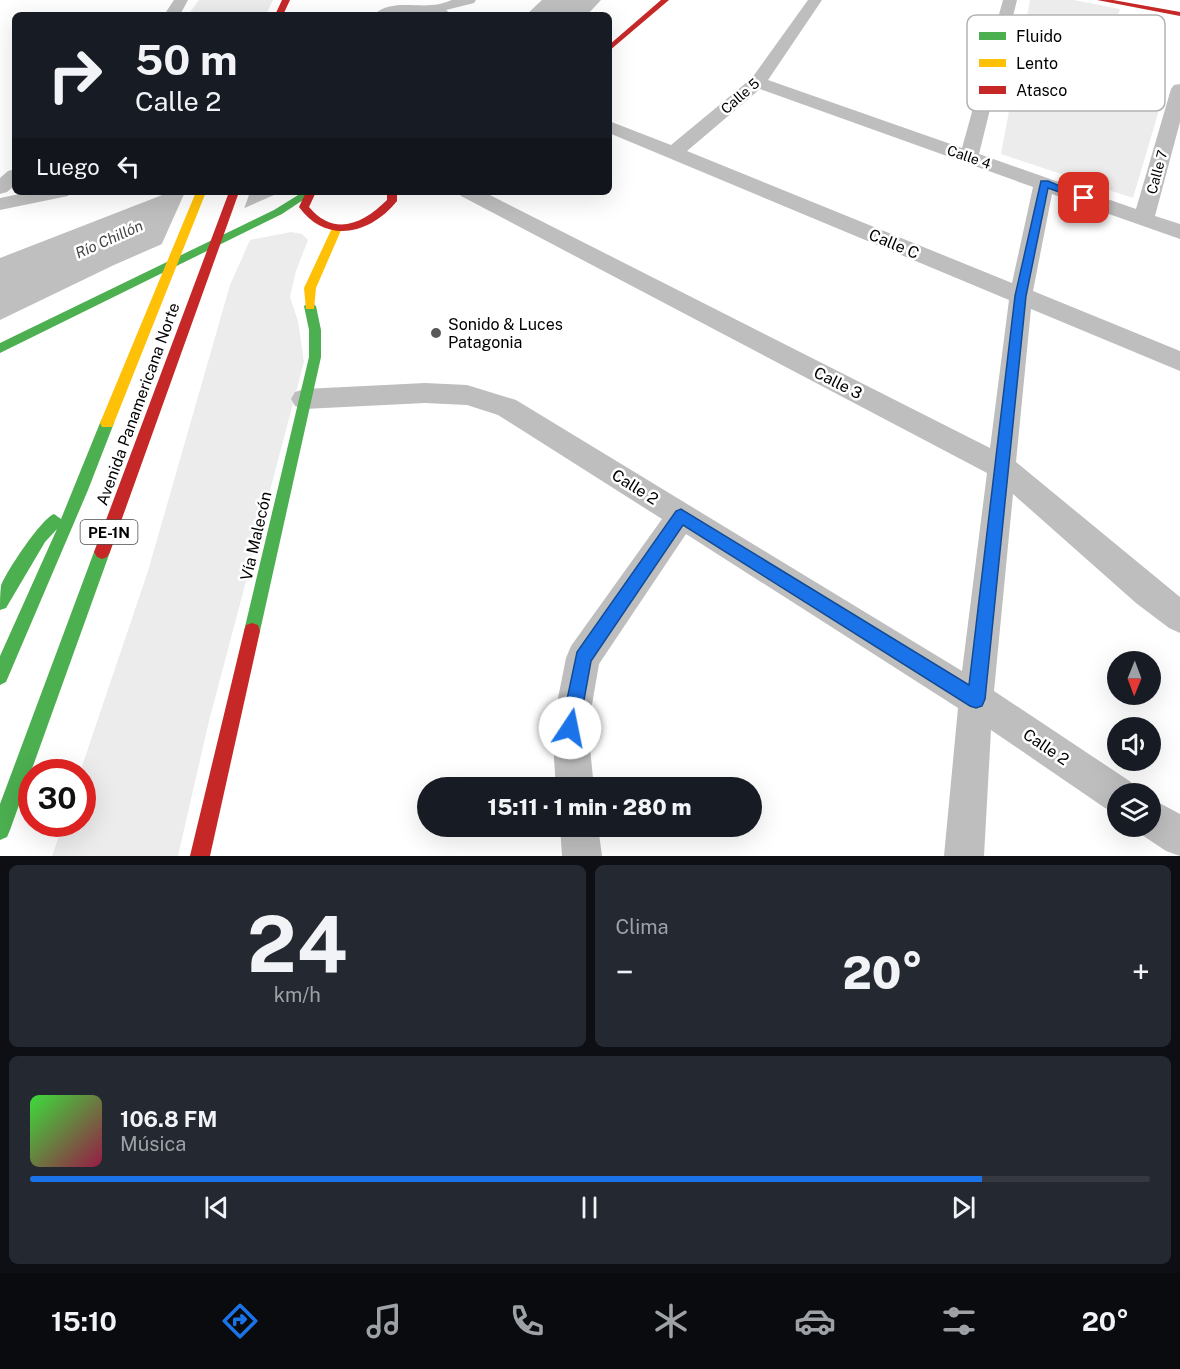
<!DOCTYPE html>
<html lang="es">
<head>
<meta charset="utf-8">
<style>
	body { margin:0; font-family:"Public Sans",sans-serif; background:#242831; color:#f1f3f6; height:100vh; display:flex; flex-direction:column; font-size:22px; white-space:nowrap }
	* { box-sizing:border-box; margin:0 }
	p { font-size:20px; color:#9ea1a6 }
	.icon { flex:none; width:33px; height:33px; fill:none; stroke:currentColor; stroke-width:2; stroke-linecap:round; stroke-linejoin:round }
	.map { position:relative; height:856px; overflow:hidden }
	.side { display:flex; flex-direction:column; gap:9px; padding:9px; background:#0d0f14; flex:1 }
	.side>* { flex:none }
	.top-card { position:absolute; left:12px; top:12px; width:600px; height:183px; border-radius:9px; box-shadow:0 6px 24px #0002; background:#171b24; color:#f1f3f6; overflow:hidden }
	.needle { width:39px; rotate:181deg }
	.buttons { position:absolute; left:1107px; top:651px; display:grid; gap:12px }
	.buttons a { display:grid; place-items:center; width:54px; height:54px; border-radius:50%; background:#171b24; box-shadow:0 6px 24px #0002; font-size:30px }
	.speed { position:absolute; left:18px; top:759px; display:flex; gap:12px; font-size:30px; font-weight:700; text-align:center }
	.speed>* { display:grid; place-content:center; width:78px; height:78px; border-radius:50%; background:#171b24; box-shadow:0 6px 24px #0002; line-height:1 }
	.speed .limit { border:9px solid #d22; background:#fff; color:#111 }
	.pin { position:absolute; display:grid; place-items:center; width:51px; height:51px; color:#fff; margin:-26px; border-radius:12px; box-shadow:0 3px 9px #0006 }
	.me { position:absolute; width:66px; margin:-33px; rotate:11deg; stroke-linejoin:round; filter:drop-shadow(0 0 4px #0008) }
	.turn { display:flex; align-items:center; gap:21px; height:126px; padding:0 24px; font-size:27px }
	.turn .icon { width:78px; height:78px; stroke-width:2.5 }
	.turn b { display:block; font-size:42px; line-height:51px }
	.then { display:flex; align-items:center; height:57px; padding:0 24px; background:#0003; gap:12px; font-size:22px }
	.big { font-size:45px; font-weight:800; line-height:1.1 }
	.side .tile { flex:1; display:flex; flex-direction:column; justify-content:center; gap:9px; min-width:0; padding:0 21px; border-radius:9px; background:#242831 }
	.side .dial { align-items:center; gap:0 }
	.dial b { font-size:78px; line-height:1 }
	.song { display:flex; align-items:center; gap:18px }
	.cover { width:72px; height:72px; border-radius:9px; background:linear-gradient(135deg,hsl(120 70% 55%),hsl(340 70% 35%)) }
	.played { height:6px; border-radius:3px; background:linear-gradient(90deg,#1a73e8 85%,#363941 85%) }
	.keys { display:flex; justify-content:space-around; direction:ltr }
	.heat { display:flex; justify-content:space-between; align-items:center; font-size:33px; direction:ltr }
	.side .tiles { flex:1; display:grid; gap:9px; grid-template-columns:1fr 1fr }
	.tile:last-child { grid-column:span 2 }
	.trip { position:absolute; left:417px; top:777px; width:345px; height:60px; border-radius:30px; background:#171b24; box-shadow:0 6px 24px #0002; font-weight:800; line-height:60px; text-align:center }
	.dock { display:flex; height:96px; justify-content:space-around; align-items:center; background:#090b0e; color:#9ea1a6 }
	.dock .icon { width:42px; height:42px }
	.dock .active { color:#1a73e8 }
	.dock b { font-size:27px; color:#f1f3f6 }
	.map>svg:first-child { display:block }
	.green { fill:#ececec }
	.water { fill:#bfbfbf }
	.pier { fill:#fff }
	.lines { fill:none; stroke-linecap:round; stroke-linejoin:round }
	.street { fill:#bebebe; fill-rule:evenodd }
	.fast { fill:#4caf50; fill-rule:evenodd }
	.slow { fill:#ffc107; fill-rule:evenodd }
	.jam { fill:#c62828; fill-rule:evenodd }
	.route { fill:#1a73e8; stroke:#114b97; stroke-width:1.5 }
	.poi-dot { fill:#595959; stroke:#fff; stroke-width:2 }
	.labels { text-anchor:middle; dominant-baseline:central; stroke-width:5; stroke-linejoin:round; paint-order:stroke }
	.far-street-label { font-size:14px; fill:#000; stroke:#fff }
	.far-water-label { font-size:15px; font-style:italic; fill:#444; stroke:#fff }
	.shield { fill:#fff; stroke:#4c4c4c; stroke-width:1.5 }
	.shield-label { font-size:15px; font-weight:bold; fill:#000 }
	.street-label { font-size:16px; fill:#000; stroke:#fff }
	.poi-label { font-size:16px; fill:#000; stroke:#fff; text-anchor:start }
	.key { fill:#fff; stroke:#b2b2b2; stroke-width:1.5 }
	.key-label { font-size:16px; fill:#000 }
</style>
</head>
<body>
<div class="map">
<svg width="1180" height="856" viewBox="0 0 1180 856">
	<rect width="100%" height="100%" fill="#fff"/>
	<path class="green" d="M199,0H273L266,15H188Z
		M1030,0H1074L1120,9L1095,80L1162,100L1133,198L1001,154Z
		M291,232L302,234L308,240L296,271L290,297L298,321L304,362L209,721L178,856H52L63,824H82V772H80L148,571L230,285L250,240Z"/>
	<path class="water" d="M542,0H601L587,15H526Z
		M170,192H281L114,265L0,320V258Z"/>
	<path class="pier" d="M185,192H250L243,212L160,248Z"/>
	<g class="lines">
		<path class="street" d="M174,0H188L180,15H164Z
			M452,0H476L474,3L446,10L452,15L413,13L374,15C388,0 415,7 432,5C439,5 446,2 452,0Z
			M808,0H822L768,80L962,148L1003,0H1017L979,154L1136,209L1171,89L1174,85L1180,84V122L1155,216L1180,224V239L1052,194L1033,291L1180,351V371L1031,309L1016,462L1180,597V633L1169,628L1136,603L1013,494L994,691L1131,782L1136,794H1118V814L1105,808L991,730L984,856H944L958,708L686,534L599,664L588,728L594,788H556L552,728L566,658L571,646L662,519L498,415L467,405L425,403L304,409L295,406L291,399L295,392L304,389L425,383L467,385L516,400L962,671L987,473L461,196L458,192H484L990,448L1009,300L609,133V121L671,145L752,78ZM760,89L1033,187L1012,283L687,151Z
			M15,169V185L7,192L0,194V178L8,171Z
			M29,192H71L68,196L0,210V198Z
			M1150,798L1180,814V856L1166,851L1136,831L1135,826H1150Z
			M560,826H598L602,856H562Z"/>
		<path class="fast" d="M303,192H315L282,214L0,353V343L274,210Z
			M310,302L316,306L321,330V357L260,631L258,637L252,639L246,637L244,631L309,357V330L304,306Z
			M107,418L112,419L114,423L88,490L6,682L0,685V656L57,529L45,542L6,608L0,610C0,603 0,593 1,586C6,572 41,519 54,514L61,519L100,423L102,419Z
			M102,545L107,547L110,552L10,830L7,837L0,840V804L94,552L97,547Z"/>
		<path class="slow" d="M196,192H206L114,423L112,427H102L100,423Z
			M337,225L342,228L316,288L314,309H306L304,288L332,228Z"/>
		<path class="jam" d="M282,0H290L283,15H275Z
			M661,0H669L609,51V45Z
			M1097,0H1113L1180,12V16Z
			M229,192H239L110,552L107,557L102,559L97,557L94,552Z
			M306,192H316L309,207C334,237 363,224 387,200V192H397V201C371,234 326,245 299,207Z
			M252,623L258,625L260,631L210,856H190L244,631L246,625Z"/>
	</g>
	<path class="route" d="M1041,181H1048L1089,198L1084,201L1048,188L1026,296L985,699L982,706L976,708L970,706L683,525L591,661L579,728L576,734L570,737L564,734L561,728L577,652L676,511L681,509L969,685L1015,296Z"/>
	<circle class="poi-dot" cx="436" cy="333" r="6"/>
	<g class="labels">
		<g class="far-street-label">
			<text transform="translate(740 96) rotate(-41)">Calle 5</text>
			<text transform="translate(969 157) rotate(19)">Calle 4</text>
			<text transform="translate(1157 172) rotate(-75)">Calle 7</text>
		</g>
		<g class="far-water-label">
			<text transform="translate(109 239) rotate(-24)">Río Chillón</text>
		</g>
		<rect class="shield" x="80.5" y="520" width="57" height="24" rx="4.5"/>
		<g class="shield-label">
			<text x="109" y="532">PE-1N</text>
		</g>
		<g class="street-label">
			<text transform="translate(894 244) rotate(23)">Calle C</text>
			<text transform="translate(838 383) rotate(27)">Calle 3</text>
			<text transform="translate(138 404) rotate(-70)">Avenida Panamericana Norte</text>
			<text transform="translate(635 487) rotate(32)">Calle 2</text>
			<text transform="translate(256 536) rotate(-77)">Vía Malecón</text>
			<text transform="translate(1046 747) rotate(34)">Calle 2</text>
		</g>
		<g class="poi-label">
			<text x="448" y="324">Sonido &amp; Luces<tspan x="448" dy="18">Patagonia</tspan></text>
		</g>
	</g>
	<rect x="967" y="15" width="198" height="96" rx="9" class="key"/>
	<rect x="979" y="32" width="27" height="8" fill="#4caf50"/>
	<rect x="979" y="59" width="27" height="8" fill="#ffc107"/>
	<rect x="979" y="86" width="27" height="8" fill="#c62828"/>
	<g class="key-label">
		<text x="1016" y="42">Fluido</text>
		<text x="1016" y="69">Lento</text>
		<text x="1016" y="96">Atasco</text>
	</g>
</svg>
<div class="buttons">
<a><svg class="needle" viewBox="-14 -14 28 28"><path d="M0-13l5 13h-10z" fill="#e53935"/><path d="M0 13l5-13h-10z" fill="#9ea1a6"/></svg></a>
<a><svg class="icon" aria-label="sound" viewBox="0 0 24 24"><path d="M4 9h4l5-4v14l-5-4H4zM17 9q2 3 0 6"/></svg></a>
<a><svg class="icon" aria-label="layers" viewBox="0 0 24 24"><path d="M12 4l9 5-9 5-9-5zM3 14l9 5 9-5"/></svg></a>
</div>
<div class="speed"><div class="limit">30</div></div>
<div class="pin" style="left:1084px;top:198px;background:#d93025"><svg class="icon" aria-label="arrive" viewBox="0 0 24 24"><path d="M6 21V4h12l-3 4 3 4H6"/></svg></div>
<svg class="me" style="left:570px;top:728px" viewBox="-20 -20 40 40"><circle r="19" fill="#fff"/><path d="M0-13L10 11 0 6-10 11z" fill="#1a73e8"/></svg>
<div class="trip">15:11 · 1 min · 280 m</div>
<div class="top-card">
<div class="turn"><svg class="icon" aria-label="right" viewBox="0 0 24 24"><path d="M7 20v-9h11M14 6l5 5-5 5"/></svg><div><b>50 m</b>Calle 2</div></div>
<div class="then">Luego<svg class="icon" aria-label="left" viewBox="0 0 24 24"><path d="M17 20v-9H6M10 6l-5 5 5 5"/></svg></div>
</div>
</div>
<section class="side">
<div class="tiles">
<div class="tile dial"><b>24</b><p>km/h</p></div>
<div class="tile"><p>Clima</p>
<div class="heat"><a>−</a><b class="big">20°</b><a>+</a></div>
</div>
<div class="tile">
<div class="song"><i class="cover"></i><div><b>106.8 FM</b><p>Música</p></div></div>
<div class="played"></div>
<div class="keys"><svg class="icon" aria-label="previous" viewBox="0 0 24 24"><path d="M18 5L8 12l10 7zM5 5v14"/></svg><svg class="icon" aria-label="pause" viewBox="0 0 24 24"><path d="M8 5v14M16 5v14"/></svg><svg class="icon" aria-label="next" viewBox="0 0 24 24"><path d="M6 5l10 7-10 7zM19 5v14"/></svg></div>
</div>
</div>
</section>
<nav class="dock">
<b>15:10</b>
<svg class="icon active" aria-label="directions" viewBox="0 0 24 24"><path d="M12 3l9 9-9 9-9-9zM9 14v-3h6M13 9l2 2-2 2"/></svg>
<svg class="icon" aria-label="music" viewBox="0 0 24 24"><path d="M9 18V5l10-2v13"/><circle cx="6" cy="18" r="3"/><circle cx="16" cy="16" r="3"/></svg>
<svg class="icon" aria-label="phone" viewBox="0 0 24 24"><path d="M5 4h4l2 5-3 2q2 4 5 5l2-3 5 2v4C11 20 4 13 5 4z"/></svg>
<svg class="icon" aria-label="climate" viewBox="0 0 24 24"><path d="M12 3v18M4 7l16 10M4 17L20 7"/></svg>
<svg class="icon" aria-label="car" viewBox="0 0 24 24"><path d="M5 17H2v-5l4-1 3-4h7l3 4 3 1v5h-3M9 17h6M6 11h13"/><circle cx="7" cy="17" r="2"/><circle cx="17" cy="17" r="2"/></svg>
<svg class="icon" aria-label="filters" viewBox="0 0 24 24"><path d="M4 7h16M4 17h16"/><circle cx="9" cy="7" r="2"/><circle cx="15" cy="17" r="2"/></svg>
<b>20°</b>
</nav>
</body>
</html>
